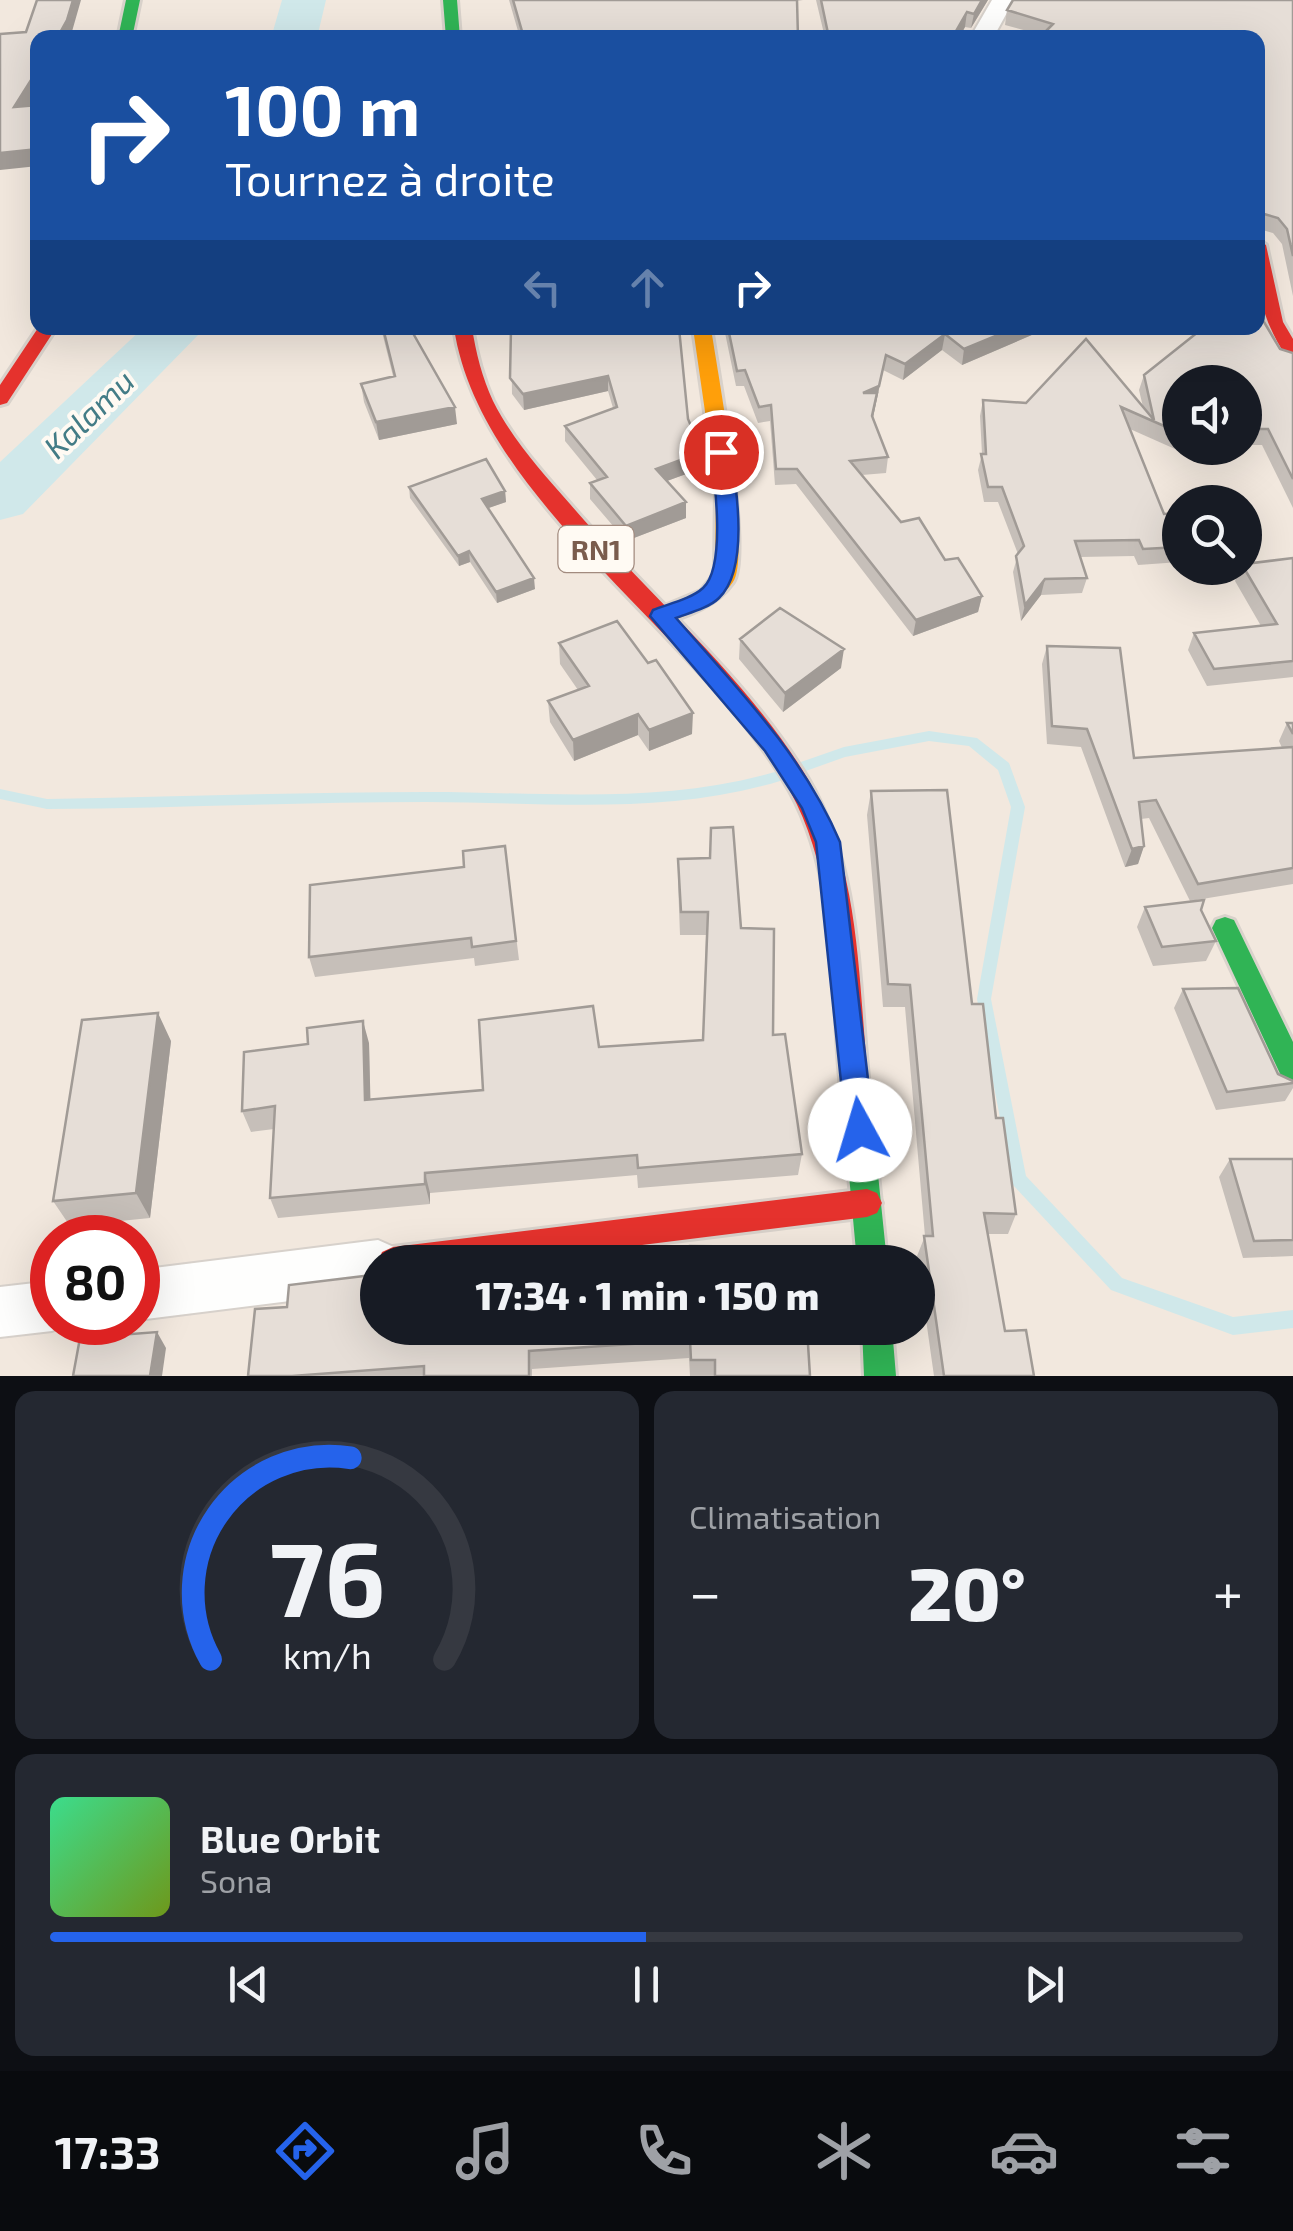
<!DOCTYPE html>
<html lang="fr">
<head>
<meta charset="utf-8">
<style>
	body { margin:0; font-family:"Exo 2",sans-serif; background:#242831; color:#f1f3f6; height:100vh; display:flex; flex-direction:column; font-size:38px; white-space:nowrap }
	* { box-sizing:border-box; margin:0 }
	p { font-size:32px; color:#9ea1a6 }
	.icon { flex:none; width:55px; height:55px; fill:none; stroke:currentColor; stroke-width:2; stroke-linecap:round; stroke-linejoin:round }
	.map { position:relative; height:1376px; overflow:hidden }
	.panel { display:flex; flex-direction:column; gap:15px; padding:15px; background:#0d0f14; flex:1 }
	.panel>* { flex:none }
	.banner { position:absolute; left:30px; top:30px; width:1235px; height:305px; border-radius:20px; box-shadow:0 10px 40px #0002; background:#1a4fa0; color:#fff; overflow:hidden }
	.controls { position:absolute; left:1162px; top:365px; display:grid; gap:20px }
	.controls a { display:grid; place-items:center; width:100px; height:100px; border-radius:50%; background:#171b24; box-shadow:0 10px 40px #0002; font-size:50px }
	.speed { position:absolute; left:30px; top:1215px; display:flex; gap:20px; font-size:50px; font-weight:700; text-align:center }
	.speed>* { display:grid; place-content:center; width:130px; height:130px; border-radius:50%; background:#171b24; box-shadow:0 10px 40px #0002; line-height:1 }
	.speed .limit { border:15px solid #d22; background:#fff; color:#111 }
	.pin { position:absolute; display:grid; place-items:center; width:85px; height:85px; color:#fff; margin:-42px; border:5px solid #fff; border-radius:50%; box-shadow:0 2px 10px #0007 }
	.me { position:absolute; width:110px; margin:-55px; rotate:354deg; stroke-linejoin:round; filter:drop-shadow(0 0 8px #0008) }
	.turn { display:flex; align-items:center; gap:35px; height:210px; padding:0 30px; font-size:45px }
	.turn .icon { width:130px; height:130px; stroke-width:2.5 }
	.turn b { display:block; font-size:70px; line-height:85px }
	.lanes { display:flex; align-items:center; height:95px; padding:0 30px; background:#0003; justify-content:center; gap:50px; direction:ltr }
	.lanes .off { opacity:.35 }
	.big { font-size:75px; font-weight:800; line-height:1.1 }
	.panel .tile { flex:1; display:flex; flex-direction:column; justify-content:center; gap:15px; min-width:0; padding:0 35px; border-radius:20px; background:#242831 }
	.panel .dial { align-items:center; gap:0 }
	.dial svg { height:260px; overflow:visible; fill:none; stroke:#363941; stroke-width:7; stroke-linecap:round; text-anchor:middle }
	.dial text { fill:#f1f3f6; stroke:none }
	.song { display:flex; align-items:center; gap:30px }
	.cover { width:120px; height:120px; border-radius:15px; background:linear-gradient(135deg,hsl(150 70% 55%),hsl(80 70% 35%)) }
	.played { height:10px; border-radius:5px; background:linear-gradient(90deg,#2563eb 50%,#363941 50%) }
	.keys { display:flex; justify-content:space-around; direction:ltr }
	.heat { display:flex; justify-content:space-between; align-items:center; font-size:55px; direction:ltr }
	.panel .tiles { flex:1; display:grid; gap:15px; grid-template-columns:1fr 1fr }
	.tile:last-child { grid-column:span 2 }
	.trip { position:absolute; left:360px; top:1245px; width:575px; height:100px; border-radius:50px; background:#171b24; box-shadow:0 10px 40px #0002; font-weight:800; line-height:100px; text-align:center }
	.menu { display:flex; height:160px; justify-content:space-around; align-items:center; background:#090b0e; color:#9ea1a6 }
	.menu .icon { width:70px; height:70px }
	.menu .current { color:#2563eb }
	.menu b { font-size:45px; color:#f1f3f6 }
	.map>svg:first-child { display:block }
	.residential { fill:#f2e8de; fill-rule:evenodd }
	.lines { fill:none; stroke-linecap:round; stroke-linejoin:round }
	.stream { fill:#d0e8ea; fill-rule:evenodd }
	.river { fill:#d0e8ea; fill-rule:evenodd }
	.street-casing { stroke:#d7d1cb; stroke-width:4 }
	.fast-casing { stroke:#d9d2cb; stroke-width:6 }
	.slow-casing { stroke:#d9d2cb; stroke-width:6 }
	.jam-casing { stroke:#d9d2cb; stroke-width:6 }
	.street { fill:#fefefd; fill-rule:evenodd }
	.fast { fill:#30b455; fill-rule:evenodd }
	.slow { fill:#ff9f0a; fill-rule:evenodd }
	.jam { fill:#e5322d; fill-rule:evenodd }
	.wall { fill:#c6bfb9 }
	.shaded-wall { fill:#a19b96 }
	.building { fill:#e6ded7; stroke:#a19b96; stroke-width:2.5 }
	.route { fill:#2563eb; stroke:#184099; stroke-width:2.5 }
	.labels { text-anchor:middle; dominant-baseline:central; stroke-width:8; stroke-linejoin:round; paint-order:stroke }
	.shield { fill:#fffaf3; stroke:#a28b7f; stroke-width:2.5 }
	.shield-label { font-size:28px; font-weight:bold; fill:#7a5c4d }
	.water-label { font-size:32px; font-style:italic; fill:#437c86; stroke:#fffaf3 }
</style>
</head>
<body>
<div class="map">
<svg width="1293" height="1376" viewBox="0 0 1293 1376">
	<rect width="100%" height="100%" fill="#f9f5f0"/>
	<path class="residential" d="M0,0H1293V1376H0ZM38,38H1258V328H38ZM1180,382H1245V448H1180ZM1180,502H1245V568H1180ZM52,1238H138V1322H52ZM378,1262H918V1328H378Z"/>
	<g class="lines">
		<path class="stream" d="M929,731L977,738L1009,763L1025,807L991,999L1026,1176L1122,1278L1233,1317L1293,1310V1328L1233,1335L1111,1290L1013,1185L977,999L1011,807L998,770L969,746L929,741L845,757L803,772L798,771L796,767L798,763L844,747Z
			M775,772L780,773L782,777L780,781C665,816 545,802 426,802C300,802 173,808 47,809L0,799V789L47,799C174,797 301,792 427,792C546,792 659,805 775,772Z"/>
		<path class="river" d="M282,0H326L317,38H271Z
			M143,328H205L23,514L0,520V462Z"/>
		<defs>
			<path id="street" d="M992,0H1014L993,38H970Z
				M378,1240L396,1248L402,1262H378V1290L138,1320V1270Z
				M52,1281V1322L70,1324L52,1331L0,1337V1287Z"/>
			<path id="fast" d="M126,0H140L132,38H118Z
				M443,0H457L460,38H446Z
				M1225,917L1234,920L1293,1042V1083L1283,1080L1212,928L1216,920Z
				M853,1055L863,1058L867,1067L887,1262H857L839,1067L843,1058Z
				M862,1328H892L896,1376H864Z"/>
			<path id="slow" d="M693,328H711C717,369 752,554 733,582C717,605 688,616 661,624L653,621L650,616L653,611L701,591L715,574L716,488Z"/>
			<path id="jam" d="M1258,240L1266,245L1283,322L1293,339V359L1287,358C1261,318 1255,287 1258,240Z
				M38,328H56L7,403L0,405V385Z
				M454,328H472C476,353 482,377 493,401C512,439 542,472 570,504C649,596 745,675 808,779C859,866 858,970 867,1067L863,1076L853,1079L843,1076L839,1067C832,976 836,874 790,791C704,637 480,502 454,328Z
				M867,1189L877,1193L882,1203L877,1213L867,1217L506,1262H378L382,1252L393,1247Z"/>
		</defs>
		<use href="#street" class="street-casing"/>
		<use href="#fast" class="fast-casing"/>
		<use href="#slow" class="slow-casing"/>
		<use href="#jam" class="jam-casing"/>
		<use href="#street" class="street"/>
		<use href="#fast" class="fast"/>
		<use href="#slow" class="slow"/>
		<use href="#jam" class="jam"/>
	</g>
	<path class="wall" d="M509,0H803L797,1L798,38H520Z
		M816,0H988L971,28L965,27L959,38H825Z
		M1293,0V296L1282,244L1273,233L1259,229L1258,312L1280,349L1293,353V508L1262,445H1250L1245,433V382H1180V448H1203L1193,457L1130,429L1164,514L1180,513V562L1138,565L1134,556L1080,557L1087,578L1082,593L1041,595L1021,621L1013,572L1018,554L998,502H984L978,470L982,454L980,416L983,400L1143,407L1139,390L1144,375L1258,328V38L1042,35L1005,25L1007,10Z
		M381,328H410L457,424L379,440L364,402L361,384L393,376Z
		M511,328L688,419L695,435L694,450L697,454V470L667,481L686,518L626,541L590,499V483L597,480L565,441V426L613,408L608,391L524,410L512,394Z
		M724,328H1048L962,365L942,350L903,380L883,370L873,418L888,457L886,473L862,475L901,522L945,560L982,596L978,612L913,636L796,484L775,485L770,421L758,423L744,386H736Z
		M409,487L505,491L506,502L488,508L535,589L497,603L470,562L459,566L410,498Z
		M1293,558V677L1207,686L1188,650L1194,633L1261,626L1235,581L1240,568Z
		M740,639L841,668L783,712L739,659Z
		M559,643L692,734L649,751L638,735L574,761L550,722L548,701L578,690L560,664Z
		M1047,646L1134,758L1282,748L1279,741L1287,723H1293V884L1190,901L1149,818L1141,819L1144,846L1138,864L1125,867L1081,747L1047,744L1042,664Z
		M871,791L972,1004L1016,1214L1008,1234H987L1005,1331L1034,1376H934L917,1256L925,1236L905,1007H883L867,815Z
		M505,846L519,960L475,966L474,958L315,977L309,957L464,867Z
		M678,859L741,928L773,1035L802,1154L798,1175L638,1188L637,1175L430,1193V1204L278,1218L270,1198L274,1129L251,1132L242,1111L308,1044L369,1043L370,1099L483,1090L599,1047L703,1040L706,935H680L678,882Z
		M1145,907L1201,910L1216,941L1206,961L1153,966L1137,927Z
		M1183,989L1278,1074L1293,1081V1088L1285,1101L1216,1110L1174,1008Z
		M171,1041L150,1218L70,1226L53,1201Z
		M1230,1159H1293V1256L1243,1258L1219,1177Z
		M807,1328L810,1376H690L689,1358L532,1369V1376H248Z"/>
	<path class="shaded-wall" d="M73,0H81L71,35L70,38H57Z
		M982,0H988L971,28L974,14Z
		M967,12L965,27L959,38H952Z
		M38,69V92L19,123L14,107Z
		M38,149V166L0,170V153Z
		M1015,328H1048L962,365L964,349Z
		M945,334L942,350L903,380L905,364Z
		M886,355L883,370L870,431L863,393Z
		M608,376V391L524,410L523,394Z
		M455,407L457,424L379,440L376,422Z
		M695,435L694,451L684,437Z
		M697,454V470L656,485V469Z
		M505,491L506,502L483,510L482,499Z
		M686,502V518L626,541V526Z
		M469,551L470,562L459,566L458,556Z
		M534,578L535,589L497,603L496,592Z
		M1045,579L1041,595L1021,621L1025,605Z
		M982,596L978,612L913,636L916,620Z
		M844,649L841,668L783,712L785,693Z
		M693,713L692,734L649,751V730Z
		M638,714V735L574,761L573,740Z
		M1144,846L1138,864L1125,867L1132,849Z
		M158,1013L171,1041L150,1218L136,1193Z
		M363,1021L369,1043L371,1121L365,1100Z
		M425,1173L430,1193V1204L425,1184Z
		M157,1332L166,1348L162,1376H150Z"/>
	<path class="building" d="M37,0H73L67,20L57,38H38V69L14,107L38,105V149L0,153V34L26,32Z
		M513,0H797L798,38H540L539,36L524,38Z
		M821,0H982L974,14L967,12L952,38H829Z
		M1013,0H1293V256L1287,229L1278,218L1264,214L1259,218L1258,312L1280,349L1293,353V479L1268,429H1256L1245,405V382H1180V433L1121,407L1164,514L1180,513V547L1143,549L1139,540L1075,541L1087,578L1045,579L1025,605L1016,556L1024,546L1002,487H988L981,454H986L983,400L1026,403L1086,339L1154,420L1144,375L1203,328H1258V38H1039L1053,24L1007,10Z
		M383,328H410L455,407L376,422L361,384L395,376Z
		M511,328H679L688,419L695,435L684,437L697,454L656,469L686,502L626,526L590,483L607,477L565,426L617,407L608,376L523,394L510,378Z
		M728,328H1015L964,349L945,334L905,364L886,355L879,386L863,393H877L872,416L888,457L850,461L901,522L919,518L945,560L958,558L982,596L916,620L797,469H776L771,405L759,407L745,370L737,371Z
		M486,459L505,491L482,499L534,578L496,592L469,551L458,556L409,487Z
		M1293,558V661L1214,669L1194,633L1277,624L1244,568L1245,564Z
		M780,608L844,649L785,693L740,639Z
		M617,621L648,663L656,660L693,713L649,730L638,714L573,740L548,701L589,686L559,643Z
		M1047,646L1120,648L1134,758L1293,747V868L1198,884L1156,800L1139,802L1144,846L1132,849L1087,729L1052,726Z
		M1287,723H1293V734Z
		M947,790L972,1004H983L996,1118H1003L1016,1214L984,1213L1005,1331L1026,1330L1034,1376H944L924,1236H933L910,985L888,984L871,791Z
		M733,827L741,928L774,929L773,1035L785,1034L802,1154L638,1168L637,1155L425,1173V1184L270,1198L275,1106L242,1111L244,1052L308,1044L307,1028L363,1021L365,1100L483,1090L479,1020L593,1006L599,1047L703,1040L708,912H681L678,859L710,858L711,828Z
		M505,846L516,941L472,947L471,938L309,957L310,885L464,867L463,851Z
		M1204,900L1201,910L1216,941L1162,947L1145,907Z
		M1238,988L1278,1074L1293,1081V1083L1227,1092L1183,989Z
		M158,1013L136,1193L53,1201L82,1020Z
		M1230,1159H1293V1240L1254,1241Z
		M690,1246L802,1247L803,1262H567L690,1254Z
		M527,1257V1262H462Z
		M378,1269V1328H807L810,1376H715V1360H691L690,1340L529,1351V1376H424V1366L292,1376H248L255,1309L287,1307L289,1285L372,1275L376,1270Z
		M157,1332L150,1376H73L80,1338Z"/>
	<path class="route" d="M721,446L731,452C737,491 749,569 719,598C709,608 689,613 676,618C738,689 803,755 840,842L874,1130L870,1139L860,1143L850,1139L846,1130L816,842L802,808L765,751L650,616L653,610C668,604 691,599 703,588C726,567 715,483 711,452Z"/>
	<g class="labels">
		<rect class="shield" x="558.5" y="526" width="75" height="46" rx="8"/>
		<g class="shield-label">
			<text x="596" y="549">RN1</text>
		</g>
		<g class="water-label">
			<text transform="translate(88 413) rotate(-44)">Kalamu</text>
		</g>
	</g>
</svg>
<div class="controls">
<a><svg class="icon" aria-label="sound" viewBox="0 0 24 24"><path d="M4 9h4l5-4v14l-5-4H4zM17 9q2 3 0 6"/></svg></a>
<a><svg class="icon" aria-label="search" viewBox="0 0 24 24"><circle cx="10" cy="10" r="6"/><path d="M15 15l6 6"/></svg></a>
</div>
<div class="speed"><div class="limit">80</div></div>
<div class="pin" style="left:721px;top:452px;background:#d93025"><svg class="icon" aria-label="arrive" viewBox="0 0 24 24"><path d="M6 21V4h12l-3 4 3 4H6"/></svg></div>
<svg class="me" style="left:860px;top:1130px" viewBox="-20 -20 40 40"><circle r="19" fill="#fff"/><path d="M0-13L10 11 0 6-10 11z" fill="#2563eb"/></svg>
<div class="trip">17:34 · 1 min · 150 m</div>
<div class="banner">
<div class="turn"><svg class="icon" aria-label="right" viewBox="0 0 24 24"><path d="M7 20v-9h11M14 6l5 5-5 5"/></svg><div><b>100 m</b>Tournez à droite</div></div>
<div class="lanes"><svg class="icon off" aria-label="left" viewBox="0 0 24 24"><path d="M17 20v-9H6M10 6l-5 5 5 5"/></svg><svg class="icon off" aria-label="ahead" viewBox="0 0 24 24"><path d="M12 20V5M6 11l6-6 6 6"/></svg><svg class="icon" aria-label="right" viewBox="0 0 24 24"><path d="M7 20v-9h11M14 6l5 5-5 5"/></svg></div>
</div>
</div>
<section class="panel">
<div class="tiles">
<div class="tile dial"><svg viewBox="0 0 100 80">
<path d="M14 69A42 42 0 1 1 86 69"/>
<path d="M14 69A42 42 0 0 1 57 7" stroke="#2563eb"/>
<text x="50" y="56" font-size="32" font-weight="700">76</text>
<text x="50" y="72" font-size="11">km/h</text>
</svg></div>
<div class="tile"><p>Climatisation</p>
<div class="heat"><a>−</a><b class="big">20°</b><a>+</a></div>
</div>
<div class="tile">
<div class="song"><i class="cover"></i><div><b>Blue Orbit</b><p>Sona</p></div></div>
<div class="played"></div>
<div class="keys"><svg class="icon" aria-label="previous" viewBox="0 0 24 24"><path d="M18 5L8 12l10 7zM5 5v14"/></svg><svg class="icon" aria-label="pause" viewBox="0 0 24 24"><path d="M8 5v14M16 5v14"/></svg><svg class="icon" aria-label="next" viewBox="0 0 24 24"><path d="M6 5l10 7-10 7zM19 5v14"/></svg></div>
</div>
</div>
</section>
<nav class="menu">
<b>17:33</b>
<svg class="icon current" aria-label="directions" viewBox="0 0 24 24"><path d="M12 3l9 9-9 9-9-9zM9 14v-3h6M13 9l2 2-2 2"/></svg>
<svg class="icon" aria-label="music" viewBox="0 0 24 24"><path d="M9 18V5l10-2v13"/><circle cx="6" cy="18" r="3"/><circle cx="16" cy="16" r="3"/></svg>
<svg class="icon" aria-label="phone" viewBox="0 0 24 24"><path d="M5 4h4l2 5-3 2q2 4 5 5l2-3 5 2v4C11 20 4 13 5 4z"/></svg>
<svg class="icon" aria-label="climate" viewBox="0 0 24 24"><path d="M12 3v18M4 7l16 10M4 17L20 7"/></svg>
<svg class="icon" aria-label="car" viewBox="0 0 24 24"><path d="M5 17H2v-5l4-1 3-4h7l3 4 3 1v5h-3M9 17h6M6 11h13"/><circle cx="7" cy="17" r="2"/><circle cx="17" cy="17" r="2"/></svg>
<svg class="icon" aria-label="filters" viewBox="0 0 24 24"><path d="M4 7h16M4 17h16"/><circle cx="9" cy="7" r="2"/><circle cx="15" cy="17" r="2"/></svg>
</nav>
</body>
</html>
